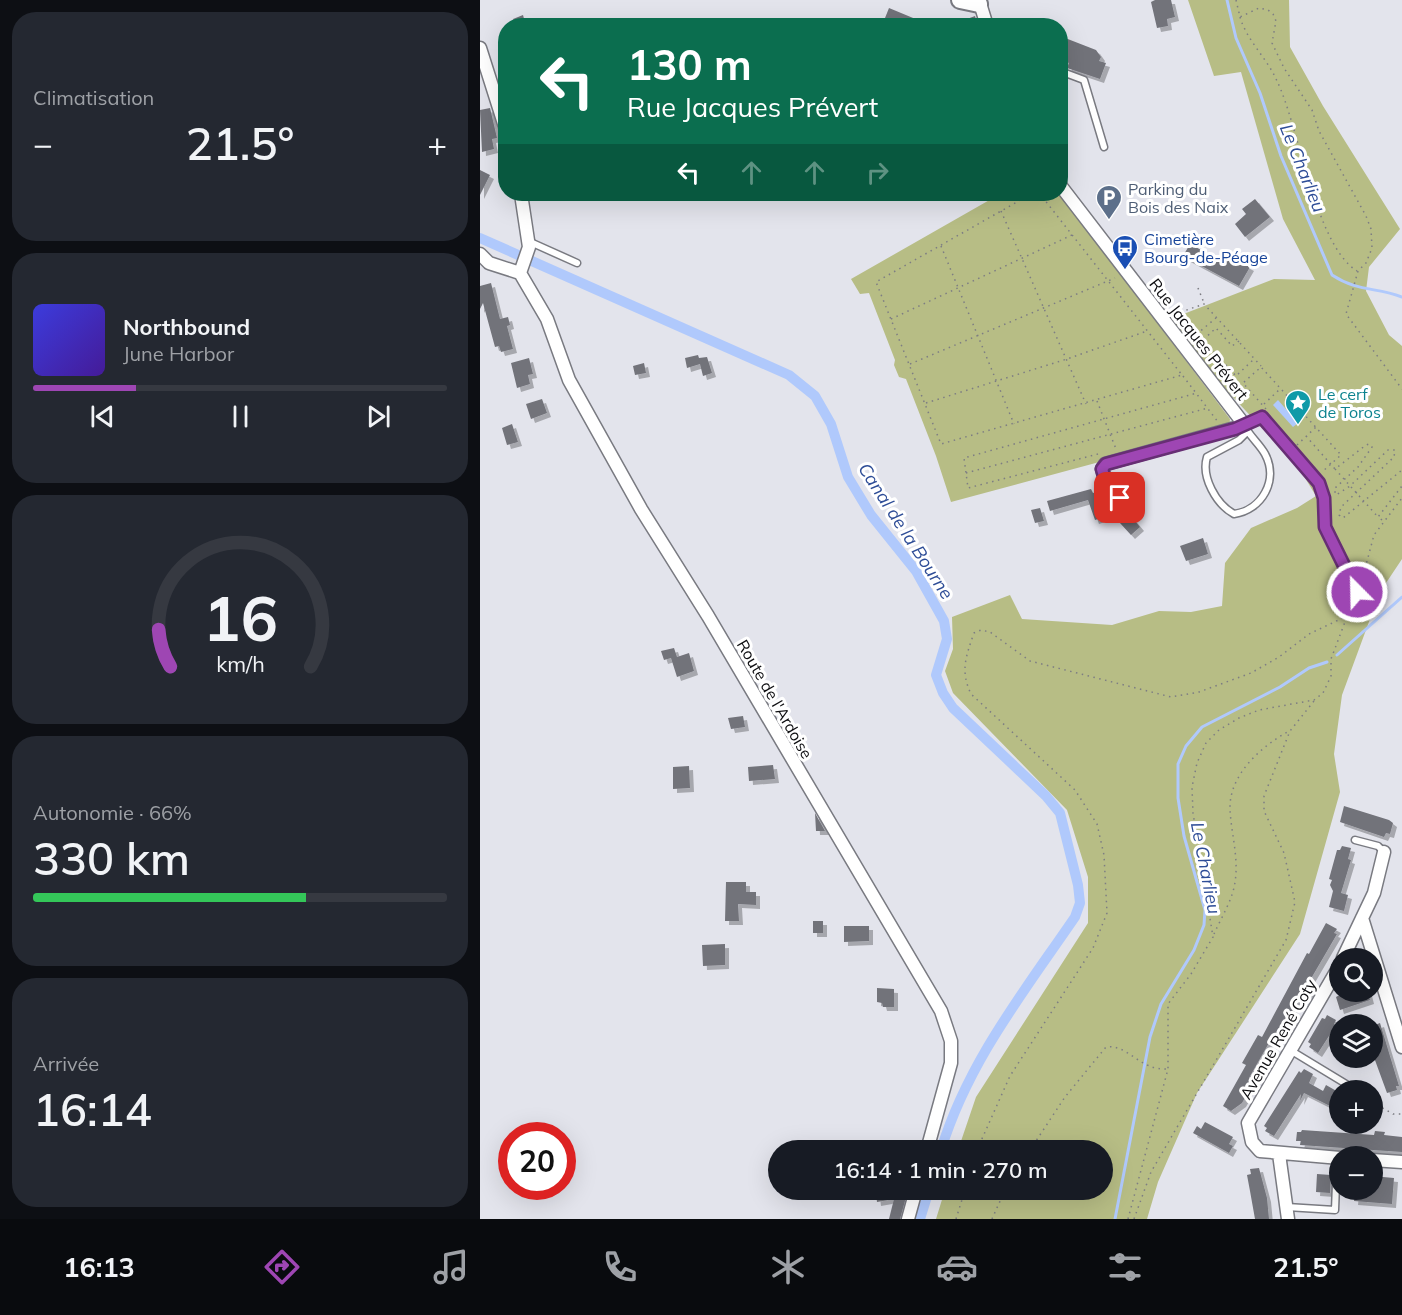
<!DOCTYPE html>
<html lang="fr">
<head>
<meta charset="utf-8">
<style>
	body { margin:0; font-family:Mulish,sans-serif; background:#242831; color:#f1f3f6; height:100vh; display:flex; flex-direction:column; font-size:22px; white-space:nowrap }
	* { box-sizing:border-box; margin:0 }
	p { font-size:20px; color:#9ea1a6 }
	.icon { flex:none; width:33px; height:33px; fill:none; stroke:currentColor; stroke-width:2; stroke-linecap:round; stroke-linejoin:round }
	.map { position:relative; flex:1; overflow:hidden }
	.side { display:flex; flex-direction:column; gap:12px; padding:12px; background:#0d0f14; width:480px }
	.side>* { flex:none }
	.hud { position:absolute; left:18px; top:18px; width:570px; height:183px; border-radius:24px; box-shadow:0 6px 24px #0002; background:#0b6e4f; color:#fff; overflow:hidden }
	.fabs { position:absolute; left:849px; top:948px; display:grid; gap:12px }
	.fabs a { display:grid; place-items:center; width:54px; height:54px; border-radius:50%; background:#171b24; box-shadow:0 6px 24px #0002; font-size:30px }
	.speed { position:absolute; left:18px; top:1122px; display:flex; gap:12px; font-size:30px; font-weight:700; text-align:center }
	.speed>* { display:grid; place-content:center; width:78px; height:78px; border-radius:50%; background:#171b24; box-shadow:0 6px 24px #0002; line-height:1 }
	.speed .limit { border:9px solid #d22; background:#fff; color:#111 }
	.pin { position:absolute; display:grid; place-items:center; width:51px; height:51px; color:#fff; margin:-26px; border-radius:12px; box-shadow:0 3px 9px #0006 }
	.me { position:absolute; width:66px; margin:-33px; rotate:337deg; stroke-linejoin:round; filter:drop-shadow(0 0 4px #0008) }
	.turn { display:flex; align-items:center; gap:21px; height:126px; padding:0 30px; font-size:27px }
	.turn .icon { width:78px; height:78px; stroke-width:2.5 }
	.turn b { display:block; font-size:42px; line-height:51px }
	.lanes { display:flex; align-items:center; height:57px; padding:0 30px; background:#0003; justify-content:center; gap:30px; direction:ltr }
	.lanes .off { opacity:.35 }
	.big { font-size:45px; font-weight:600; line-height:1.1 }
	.side .widget { flex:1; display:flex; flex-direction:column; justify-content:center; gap:9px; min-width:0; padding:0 21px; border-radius:24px; background:#242831 }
	.side .dial { align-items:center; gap:0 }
	.dial svg { height:156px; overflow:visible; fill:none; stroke:#363941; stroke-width:7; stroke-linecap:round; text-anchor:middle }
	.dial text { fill:#f1f3f6; stroke:none }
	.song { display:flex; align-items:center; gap:18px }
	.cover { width:72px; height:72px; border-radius:9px; background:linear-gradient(135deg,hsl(240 70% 55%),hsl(260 70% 35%)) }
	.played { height:6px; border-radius:3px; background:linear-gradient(90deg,#9e46b3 25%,#363941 25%) }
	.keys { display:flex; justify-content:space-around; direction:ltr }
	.heat { display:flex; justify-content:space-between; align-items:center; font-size:33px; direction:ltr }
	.charge { height:9px; border-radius:4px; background:linear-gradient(90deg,#34c759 66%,#363941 0) }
	.trip { position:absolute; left:288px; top:1140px; width:345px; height:60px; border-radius:30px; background:#171b24; box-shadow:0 6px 24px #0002; font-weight:600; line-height:60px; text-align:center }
	.tab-bar { display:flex; height:96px; justify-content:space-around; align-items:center; background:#090b0e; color:#9ea1a6 }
	.tab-bar .icon { width:42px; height:42px }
	.tab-bar .selected { color:#9e46b3 }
	.tab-bar b { font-size:27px; color:#f1f3f6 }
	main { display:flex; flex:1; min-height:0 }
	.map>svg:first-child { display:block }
	.green { fill:#b7bd85 }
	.water { fill:#b0c9fc }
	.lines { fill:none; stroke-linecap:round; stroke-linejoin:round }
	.stream { stroke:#b0c9fc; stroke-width:3 }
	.canal { stroke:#b0c9fc; stroke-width:10 }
	.building { fill:#72737a; filter:url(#shadow) }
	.lane-casing { stroke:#797a81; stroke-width:9 }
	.street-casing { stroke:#797a81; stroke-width:15 }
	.secondary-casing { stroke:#797a81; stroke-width:20 }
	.path { stroke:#7d7d83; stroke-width:1.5; stroke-dasharray:1.5 4.5; stroke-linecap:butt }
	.lane { stroke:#fff; stroke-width:6 }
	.street { stroke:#fff; stroke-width:12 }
	.secondary { stroke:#fff; stroke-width:16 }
	.route-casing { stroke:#672e74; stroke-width:15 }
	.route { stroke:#9e46b3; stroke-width:10 }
	.labels { text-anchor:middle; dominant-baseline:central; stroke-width:6; stroke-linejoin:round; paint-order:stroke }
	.service-label { font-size:16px; fill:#4e5e75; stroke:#fff; text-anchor:start }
	.transit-label { font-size:16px; fill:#164399; stroke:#fff; text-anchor:start }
	.street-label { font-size:16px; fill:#0c0c0f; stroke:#fff }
	.culture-label { font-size:16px; fill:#0d838f; stroke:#fff; text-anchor:start }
	.water-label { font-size:18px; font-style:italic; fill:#2e4d97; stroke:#fff }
</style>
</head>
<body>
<main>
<section class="side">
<div class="widget"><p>Climatisation</p>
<div class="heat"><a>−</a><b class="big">21.5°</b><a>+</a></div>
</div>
<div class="widget">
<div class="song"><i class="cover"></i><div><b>Northbound</b><p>June Harbor</p></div></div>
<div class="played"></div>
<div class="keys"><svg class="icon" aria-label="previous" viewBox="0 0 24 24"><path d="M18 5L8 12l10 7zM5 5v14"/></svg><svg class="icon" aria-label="pause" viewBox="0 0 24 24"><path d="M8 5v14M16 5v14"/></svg><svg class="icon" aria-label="next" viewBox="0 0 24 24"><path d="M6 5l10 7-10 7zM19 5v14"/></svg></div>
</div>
<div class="widget dial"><svg viewBox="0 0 100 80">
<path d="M14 69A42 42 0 1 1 86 69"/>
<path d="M14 69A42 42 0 0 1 8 50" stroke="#9e46b3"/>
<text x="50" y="56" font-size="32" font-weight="700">16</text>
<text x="50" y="72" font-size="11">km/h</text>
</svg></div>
<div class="widget"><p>Autonomie · 66%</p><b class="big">330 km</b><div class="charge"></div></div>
<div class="widget"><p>Arrivée</p><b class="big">16:14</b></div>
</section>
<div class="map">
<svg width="922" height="1219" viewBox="0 0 922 1219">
	<defs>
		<filter id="shadow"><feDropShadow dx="4" dy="4" stdDeviation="0" flood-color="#0004"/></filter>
	</defs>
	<rect width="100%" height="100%" fill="#e3e4ec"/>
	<path class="green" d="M708,0H809L810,47L843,106L920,229L889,267L886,291L909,335L922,346V559L900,592L862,695L854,754L860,792L820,934L717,1093L678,1182L667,1219H456L465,1190H622V1150H478L496,1097L608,923V877L587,810L473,693L465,671L473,649L472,617L530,595L542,619L632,625L679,611L711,612L742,606L745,563L771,528L817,508L836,496L819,468L738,381L688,320L794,279L835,280L803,219L761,72L734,76Z
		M520,194H580L750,419L749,427L471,502L456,456L426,379L419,377L414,365L415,360L389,293L380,294L371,279Z"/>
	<path class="water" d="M798,400L818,423L813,427L793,405Z"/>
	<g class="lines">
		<path class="stream" d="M747,0L756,38L780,93L801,156L852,275C878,292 896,287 922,297
			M857,655L922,597
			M635,1219L670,1037L681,1004L714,950L724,925L725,910L704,836L698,798V764L706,746L722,727L800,687L829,668L847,662"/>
		<path class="canal" d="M0,238L309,375L335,396L351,424L368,477L391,515L436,571L464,621L467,639L456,675L463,693L473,708L566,796L580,813L598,885L600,903L595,917C543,993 488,1062 461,1150
			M440,1219L449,1190"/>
	</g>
	<path class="building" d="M675,0H691L695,17L687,19L688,26L677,28L671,2Z
		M409,8L450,25V26H410L403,23Z
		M43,15L46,26H36L33,19Z
		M495,16L498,26H471V25Z
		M580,36L616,50L621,57L619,61L626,63L620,79L587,68L589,63L580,59Z
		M10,108L17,138L12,139L14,149L2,152L0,110Z
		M0,170L10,175L0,195Z
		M775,199L790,217L765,237L755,224L766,214L762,209Z
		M710,244L738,259L742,252L770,267L759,286L703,256Z
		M11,283L20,319L28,317L30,325L27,326L33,349L21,352L19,346L15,347L3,303L0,309V286Z
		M218,355L219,358L227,357L232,373L223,376L220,364L207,368L205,358Z
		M49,358L53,374L48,375L50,384L37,388L31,363Z
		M164,363L166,373L155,375L153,366Z
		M62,399L67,413L51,419L46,404Z
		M32,424L38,442L27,445L22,428Z
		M611,489L613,493L620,491L623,494L630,515L615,520L608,500L570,511L567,501Z
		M560,508L564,521L555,523L551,510Z
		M650,515L660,527L651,535L640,523Z
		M723,538L728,554L706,561L700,546Z
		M194,648L197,657L209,653L214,671L197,677L191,658L184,660L181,651Z
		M263,716L265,727L251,729L248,718Z
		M293,765L295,779L269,781L268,767Z
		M209,766L210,788L193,789V767Z
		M864,806L909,820L913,823L910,834L906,833L904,837L860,822Z
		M335,813L345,831H336Z
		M862,846L871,848L868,859L871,860L861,893L868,895L864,911L849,907L853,891L850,885L852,880L849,879L857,850H860Z
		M246,882H266V892H276V905L258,904L259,921H245Z
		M333,921H343V933H333Z
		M846,923L857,929L854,933L857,934L829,982L833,985L827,996L820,995L803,1030L798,1035L794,1034L769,1078L773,1080L771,1087L762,1103L751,1111L743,1106L766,1065L762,1063L778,1035L782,1037L827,953L829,954Z
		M364,926H389V941L364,942Z
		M245,944V965L223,966L222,945Z
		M397,988L414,989V1007H403L402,1003L397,1002Z
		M865,992H888L890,1000L860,1010L856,997Z
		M847,1015L856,1020L854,1024L856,1025L838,1053L829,1047L831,1044L828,1042L842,1018L845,1019Z
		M900,1023L919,1086H916L917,1090L907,1093L892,1052V1026Z
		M824,1069L833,1074L829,1083L843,1091L846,1085L860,1093V1111L824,1093L820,1101L821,1094L794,1136L785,1131L787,1128L784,1126L819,1071L821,1073Z
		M725,1122L753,1137L749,1144L753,1146L749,1153L713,1133L717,1126L721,1129Z
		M822,1130L894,1135L895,1131L905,1132L904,1135L922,1137V1152L820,1145L821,1141H816L817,1132H821Z
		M779,1168L787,1198L789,1219H775L770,1191L767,1175L771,1174L770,1169Z
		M837,1174L851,1175L850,1193L836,1192Z
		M892,1176L914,1178L912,1204L874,1201L875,1190H892Z
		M418,1190H428L420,1219H409L414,1199L397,1202L396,1194Z"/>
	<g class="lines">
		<defs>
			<path id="lane" d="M580,71L604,80L624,147
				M48,241L97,263
				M767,432L759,440L727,457C721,477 736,504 754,514C782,510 799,480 785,454C779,443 768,435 763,423L782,417L839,483L844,498L845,527L877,592
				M875,840L898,846L904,852
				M810,1050L876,1090
				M807,1207L855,1210L857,1158"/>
			<path id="street" d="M499,0L507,26
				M0,48L26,130
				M580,185L763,423L755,428L625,464L622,469L627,486L640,498
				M0,254L9,263
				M9,263L40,273
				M40,273L67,319L89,380L161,509L228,616L461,1011L471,1041V1063L447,1150
				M40,273L49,247L41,194
				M882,918L922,1047
				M863,958L894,893L904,852
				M860,965L768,1123L772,1142L780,1151L860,1158
				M799,1154L808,1219
				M892,1160L922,1162
				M428,1219L436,1190"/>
			<path id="secondary" d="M480,0L499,4"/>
		</defs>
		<use href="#lane" class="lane-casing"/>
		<use href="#street" class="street-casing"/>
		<use href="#secondary" class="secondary-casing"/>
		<path class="path" d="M756,0L760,17L779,8L788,10L793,14L796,21L792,43L804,68L832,110L839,131L886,216L891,229L892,248L886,263L878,271L866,314L922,389
			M760,17C767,41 787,58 797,81C819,126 835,245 877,271
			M551,194L396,282L461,444L702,375L560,194
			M521,211L606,404
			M461,246L534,424
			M718,288L724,303
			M695,314L724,304L781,366
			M411,319L592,235
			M712,338L736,318
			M759,341L752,346L736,328L723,340L756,376L774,359
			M430,364L635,278
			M703,376L738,422
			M617,401L636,449
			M446,403L587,359L667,331
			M784,404L800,389
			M786,409L763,383L781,367L861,455L842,472
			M826,436L855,469L886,445L889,444L892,447L878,467L854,489L856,495L870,486L908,450H915L914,457L861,507L859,515L863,518L922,470
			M817,445L836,427
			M618,454L488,488L484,458L717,393
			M855,469L898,517
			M486,473L728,408
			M902,520L898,517L922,486
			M882,580L894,535L922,498
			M734,934C741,918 753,899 755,882C759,858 751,833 750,809C749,774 782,746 809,731
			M892,1102L913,1114H922
			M497,1150L530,1076L613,948L627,913L624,855L617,824L595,790L491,694C480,671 486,656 494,633L501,630L510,632L550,661L691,697L719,692L771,673L799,657L829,634L867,616
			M550,1150L585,1097L626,1047C649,1044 659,1071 688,1069
			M476,1219L485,1190
			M512,1219L525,1190
			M648,1219L688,1069V1004L711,974L733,937L713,813L712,787L717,763L726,743L739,730L759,718L779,710L834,700L843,693L851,676V659L874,598
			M654,1219L671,1172L806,940L815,902L804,853L784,811V796L810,731L834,701"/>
		<use href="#lane" class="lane"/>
		<use href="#street" class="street"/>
		<use href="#secondary" class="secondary"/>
	</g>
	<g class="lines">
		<defs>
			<path id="route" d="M640,498L627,486L622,469L626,464L755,429L782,417L839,483L844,498L845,527L877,592"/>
		</defs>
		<use href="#route" class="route-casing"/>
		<use href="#route" class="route"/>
	</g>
	<defs>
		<symbol id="parking-pin" viewBox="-11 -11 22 30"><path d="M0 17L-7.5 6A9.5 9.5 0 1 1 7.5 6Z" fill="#5c6f8a" stroke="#fff"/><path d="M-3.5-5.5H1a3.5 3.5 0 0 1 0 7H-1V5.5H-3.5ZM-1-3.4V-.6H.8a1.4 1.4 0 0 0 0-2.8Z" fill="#fff"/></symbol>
		<symbol id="bus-pin" viewBox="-11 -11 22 30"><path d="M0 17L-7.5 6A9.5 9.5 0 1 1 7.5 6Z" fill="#1a4fb4" stroke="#fff"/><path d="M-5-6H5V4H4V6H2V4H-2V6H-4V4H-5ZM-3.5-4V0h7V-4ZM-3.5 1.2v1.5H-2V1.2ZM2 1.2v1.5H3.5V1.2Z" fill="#fff"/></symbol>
		<symbol id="sight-pin" viewBox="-11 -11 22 30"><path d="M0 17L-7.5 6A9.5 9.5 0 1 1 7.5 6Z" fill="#0f9aa8" stroke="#fff"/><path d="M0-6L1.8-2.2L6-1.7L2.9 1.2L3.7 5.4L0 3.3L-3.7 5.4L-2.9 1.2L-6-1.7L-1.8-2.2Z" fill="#fff"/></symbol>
	</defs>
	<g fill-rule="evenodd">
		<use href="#parking-pin" x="614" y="183" width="30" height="40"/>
		<use href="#bus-pin" x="630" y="233" width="30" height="40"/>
		<use href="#sight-pin" x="803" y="388" width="30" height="40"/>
	</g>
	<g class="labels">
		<g class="service-label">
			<text x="648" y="189">Parking du<tspan x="648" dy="18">Bois des Naix</tspan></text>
		</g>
		<g class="transit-label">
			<text x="664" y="239">Cimetière<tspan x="664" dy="18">Bourg-de-Péage</tspan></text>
		</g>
		<g class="street-label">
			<text transform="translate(719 339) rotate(52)">Rue Jacques Prévert</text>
			<text transform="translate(295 699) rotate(60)">Route de l'Ardoise</text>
			<text transform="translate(798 1039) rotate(-60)">Avenue René Coty</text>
		</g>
		<g class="culture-label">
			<text x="838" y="394">Le cerf<tspan x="838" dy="18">de Toros</tspan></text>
		</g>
		<g class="water-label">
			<text transform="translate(823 168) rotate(68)">Le Charlieu</text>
			<text transform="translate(426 531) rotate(57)">Canal de la Bourne</text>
			<text transform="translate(726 868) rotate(79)">Le Charlieu</text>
		</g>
	</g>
</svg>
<div class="fabs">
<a><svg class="icon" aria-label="search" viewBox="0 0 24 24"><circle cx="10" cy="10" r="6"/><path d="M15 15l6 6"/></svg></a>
<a><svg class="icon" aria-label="layers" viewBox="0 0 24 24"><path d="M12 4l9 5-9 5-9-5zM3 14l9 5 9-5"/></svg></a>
<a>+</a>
<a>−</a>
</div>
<div class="speed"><div class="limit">20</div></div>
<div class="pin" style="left:640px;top:498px;background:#d93025"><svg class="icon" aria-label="arrive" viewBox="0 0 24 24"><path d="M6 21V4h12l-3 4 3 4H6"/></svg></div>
<svg class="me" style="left:877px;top:592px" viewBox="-20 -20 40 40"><circle r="17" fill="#9e46b3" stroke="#fff" stroke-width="3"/><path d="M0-11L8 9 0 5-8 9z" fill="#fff"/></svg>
<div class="trip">16:14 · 1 min · 270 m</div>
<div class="hud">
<div class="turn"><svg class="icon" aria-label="left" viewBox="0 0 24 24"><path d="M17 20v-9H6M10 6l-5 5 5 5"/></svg><div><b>130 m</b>Rue Jacques Prévert</div></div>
<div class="lanes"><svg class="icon" aria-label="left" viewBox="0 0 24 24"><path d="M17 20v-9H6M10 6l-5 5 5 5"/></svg><svg class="icon off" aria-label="ahead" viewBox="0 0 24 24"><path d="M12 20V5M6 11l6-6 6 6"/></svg><svg class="icon off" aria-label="ahead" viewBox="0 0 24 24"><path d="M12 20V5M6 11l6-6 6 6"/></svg><svg class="icon off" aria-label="right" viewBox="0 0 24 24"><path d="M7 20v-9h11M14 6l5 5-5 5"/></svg></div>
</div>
</div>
</main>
<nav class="tab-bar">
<b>16:13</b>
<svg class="icon selected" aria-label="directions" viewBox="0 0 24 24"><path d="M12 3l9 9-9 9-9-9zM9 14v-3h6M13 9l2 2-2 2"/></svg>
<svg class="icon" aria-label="music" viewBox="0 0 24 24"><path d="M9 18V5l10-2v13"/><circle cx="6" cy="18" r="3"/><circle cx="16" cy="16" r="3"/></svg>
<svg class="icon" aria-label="phone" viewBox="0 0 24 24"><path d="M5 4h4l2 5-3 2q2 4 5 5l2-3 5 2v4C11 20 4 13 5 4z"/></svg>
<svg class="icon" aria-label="climate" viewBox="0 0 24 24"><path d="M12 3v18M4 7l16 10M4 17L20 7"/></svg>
<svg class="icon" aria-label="car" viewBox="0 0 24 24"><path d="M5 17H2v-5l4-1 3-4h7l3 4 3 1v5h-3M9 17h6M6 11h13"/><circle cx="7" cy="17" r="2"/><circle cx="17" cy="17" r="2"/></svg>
<svg class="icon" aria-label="filters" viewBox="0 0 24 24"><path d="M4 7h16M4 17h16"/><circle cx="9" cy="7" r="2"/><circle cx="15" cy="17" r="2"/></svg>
<b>21.5°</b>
</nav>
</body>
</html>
